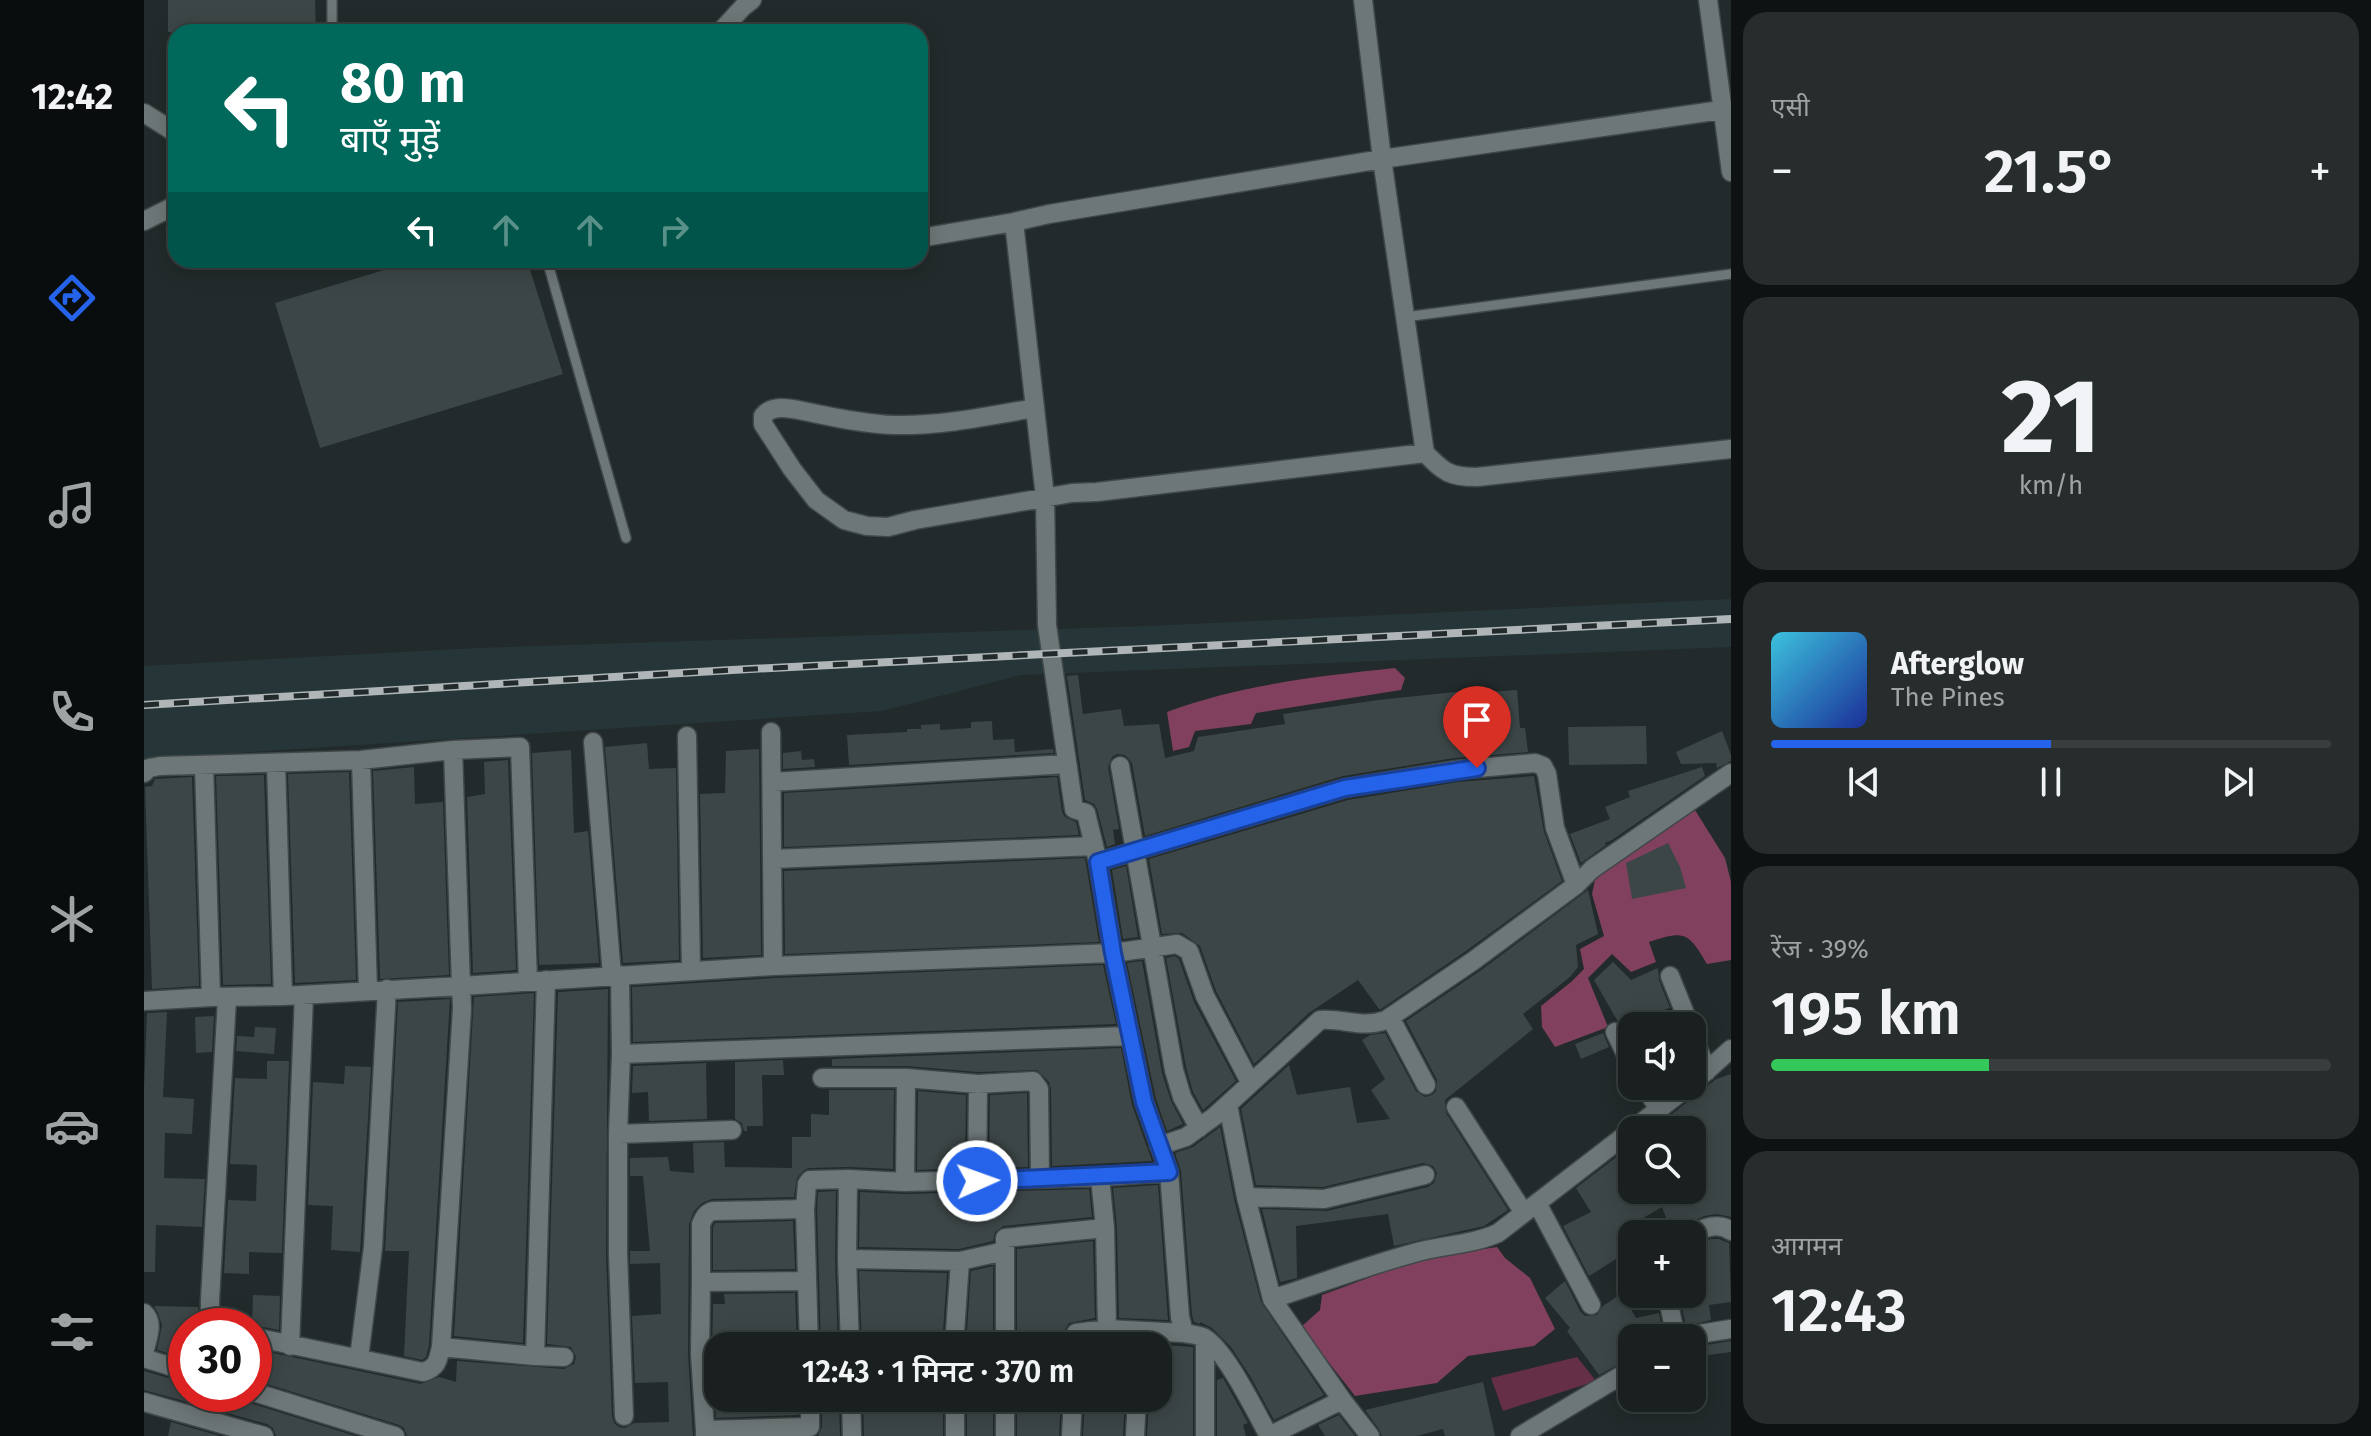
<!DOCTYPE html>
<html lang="hi">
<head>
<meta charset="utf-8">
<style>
	body { margin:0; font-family:"Fira Sans","Noto Sans Devanagari",sans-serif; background:#272d2d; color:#f1f3f6; height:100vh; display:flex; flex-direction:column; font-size:30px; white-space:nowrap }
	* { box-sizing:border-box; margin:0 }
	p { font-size:26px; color:#9fa3a5 }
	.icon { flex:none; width:44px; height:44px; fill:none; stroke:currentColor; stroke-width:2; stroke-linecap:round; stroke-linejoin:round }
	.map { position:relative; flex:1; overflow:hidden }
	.sheet { display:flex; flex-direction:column; gap:12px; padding:12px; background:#0e1212; width:640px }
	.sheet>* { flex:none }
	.banner { position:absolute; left:24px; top:24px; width:760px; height:244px; border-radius:24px; box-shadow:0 4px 20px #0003,0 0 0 2px #383e3e; background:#00695c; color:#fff; overflow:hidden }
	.buttons { position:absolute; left:1474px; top:1012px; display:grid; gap:16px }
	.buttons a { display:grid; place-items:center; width:88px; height:88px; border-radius:16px; background:#1a2020; box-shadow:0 4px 20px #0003,0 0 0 2px #383e3e; font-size:40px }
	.speed { position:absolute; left:24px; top:1308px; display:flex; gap:16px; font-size:40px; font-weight:700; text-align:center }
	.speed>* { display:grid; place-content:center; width:104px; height:104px; border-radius:50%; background:#1a2020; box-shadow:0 4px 20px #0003,0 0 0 2px #383e3e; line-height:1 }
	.speed .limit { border:12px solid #d22; background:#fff; color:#111 }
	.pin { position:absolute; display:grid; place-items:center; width:68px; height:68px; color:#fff; margin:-82px -34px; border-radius:50% 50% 50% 0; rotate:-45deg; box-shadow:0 0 8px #0007 }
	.pin .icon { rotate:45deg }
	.me { position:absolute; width:88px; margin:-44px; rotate:88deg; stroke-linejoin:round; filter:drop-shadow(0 0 6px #0008) }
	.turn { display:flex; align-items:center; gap:28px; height:168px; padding:0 40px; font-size:36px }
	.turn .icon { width:104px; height:104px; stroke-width:2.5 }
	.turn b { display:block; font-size:56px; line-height:68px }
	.lanes { display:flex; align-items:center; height:76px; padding:0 40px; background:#0003; justify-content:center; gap:40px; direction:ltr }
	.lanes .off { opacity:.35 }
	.big { font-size:60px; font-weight:600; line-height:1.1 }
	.sheet .widget { flex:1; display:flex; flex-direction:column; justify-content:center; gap:12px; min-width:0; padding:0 28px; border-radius:24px; background:#272d2d }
	.sheet .dial { align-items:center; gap:0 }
	.dial b { font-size:104px; line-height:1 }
	.song { display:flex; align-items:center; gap:24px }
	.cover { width:96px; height:96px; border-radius:12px; background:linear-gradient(135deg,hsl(190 70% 55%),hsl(230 70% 35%)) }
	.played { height:8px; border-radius:4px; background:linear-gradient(90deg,#2563eb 50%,#383e3e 50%) }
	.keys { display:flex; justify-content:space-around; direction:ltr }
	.heat { display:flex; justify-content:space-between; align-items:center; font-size:44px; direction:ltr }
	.charge { height:12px; border-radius:6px; background:linear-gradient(90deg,#34c759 39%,#383e3e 0) }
	.trip { position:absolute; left:560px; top:1332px; width:468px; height:80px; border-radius:24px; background:#1a2020; box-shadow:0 4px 20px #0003,0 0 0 2px #383e3e; font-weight:600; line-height:80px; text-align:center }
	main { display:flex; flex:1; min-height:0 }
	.tabs { display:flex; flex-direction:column; width:144px; justify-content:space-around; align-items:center; background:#0a0d0d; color:#9fa3a5 }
	.tabs .icon { width:56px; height:56px }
	.tabs .active { color:#2563eb }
	.tabs b { font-size:36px; color:#f1f3f6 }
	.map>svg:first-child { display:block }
	.built { fill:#263638 }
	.green { fill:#652f47 }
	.forest { fill:#81405d }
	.building { fill:#3d4647 }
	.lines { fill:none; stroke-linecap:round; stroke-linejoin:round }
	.service-casing { stroke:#404748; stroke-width:12 }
	.minor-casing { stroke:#404748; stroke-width:21 }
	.service { stroke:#6e7778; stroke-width:9 }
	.minor { stroke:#6e7778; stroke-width:18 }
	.rail-casing { stroke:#b0b6b7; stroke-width:8 }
	.rail { stroke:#222a2b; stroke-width:5; stroke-dasharray:15; stroke-linecap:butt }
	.route-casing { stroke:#184099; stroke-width:20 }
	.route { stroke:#2563eb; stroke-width:14 }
</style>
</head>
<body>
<main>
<nav class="tabs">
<b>12:42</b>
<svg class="icon active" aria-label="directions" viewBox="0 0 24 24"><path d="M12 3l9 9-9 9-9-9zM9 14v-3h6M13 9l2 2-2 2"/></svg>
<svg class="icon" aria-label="music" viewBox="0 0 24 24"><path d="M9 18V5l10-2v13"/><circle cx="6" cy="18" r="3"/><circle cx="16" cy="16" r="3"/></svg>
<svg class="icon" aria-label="phone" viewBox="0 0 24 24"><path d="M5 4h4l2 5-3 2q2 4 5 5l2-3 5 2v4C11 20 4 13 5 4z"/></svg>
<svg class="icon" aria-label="climate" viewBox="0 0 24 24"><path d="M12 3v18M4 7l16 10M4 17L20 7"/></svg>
<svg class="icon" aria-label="car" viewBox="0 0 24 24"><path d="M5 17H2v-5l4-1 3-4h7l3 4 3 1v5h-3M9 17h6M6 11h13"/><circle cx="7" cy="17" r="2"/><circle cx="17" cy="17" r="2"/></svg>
<svg class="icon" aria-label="filters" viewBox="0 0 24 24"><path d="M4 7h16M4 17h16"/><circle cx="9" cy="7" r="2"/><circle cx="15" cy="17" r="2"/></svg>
</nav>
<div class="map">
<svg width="1587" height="1436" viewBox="0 0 1587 1436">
	<rect width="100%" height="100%" fill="#222a2b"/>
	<path class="built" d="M1587,599V647L877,675L738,711L0,759V666L334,648L1004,626Z"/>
	<path class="green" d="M1433,1357L1452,1381L1359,1411L1347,1378Z"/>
	<path class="forest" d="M1251,668L1261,678L1257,690L1112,713L1107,724L1051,731L1045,747L1029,751L1023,712C1095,685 1175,676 1251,668Z
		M1551,810L1581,858L1587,882V960L1563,964C1544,932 1541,930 1505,942L1512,962L1487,972L1468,954L1444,978L1464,1027L1411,1047L1398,1027L1397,1006L1427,982L1440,969L1436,949L1460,936L1448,894L1452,875L1479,853Z
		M1353,1247L1361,1258L1386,1278L1411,1329L1390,1346L1324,1356L1293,1383L1211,1396L1157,1327L1176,1310L1178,1295L1259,1265L1307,1254Z"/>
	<path class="building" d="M24,0H171L172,32H24Z
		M273,260H383L419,374L176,448L131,303Z
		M934,675L939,714L977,709L980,726L1015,724L1021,758L1050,751L1054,737L1141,724L1139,714L1234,700L1331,690V693L1373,690L1376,728H1381L1384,752L1310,758L1199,776L1001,836L988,763L981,755L973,754L968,757L964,767L975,829L969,830L971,844L963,847L953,809L950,804L941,800L923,676Z
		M848,721L849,740L870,739L871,752L909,749L910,753L705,765L703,735L763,732V729H777V725L796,724V730L827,728V722Z
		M1502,726L1503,764L1425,765L1424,727Z
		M1578,731L1587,755V761L1573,768L1572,763L1537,764L1532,752Z
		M503,743L505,769L532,768L535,960L479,963L461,747Z
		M615,749L617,955L559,958L556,794L581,793L582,751Z
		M427,750L430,833L444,831L455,963L395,965L388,753Z
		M657,751L658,760L670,759L671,767L639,769V753Z
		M364,760L372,970L329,973L323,797L341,794L340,762Z
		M270,767L271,804L299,802L305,975L236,979L229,771Z
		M1558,767L1561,776L1468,840L1461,843L1462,845L1437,863L1426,834L1466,819L1461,807L1486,797L1484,791Z
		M205,772L212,980L151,983L144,774Z
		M120,775L127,984L79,985L72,776Z
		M1390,776L1400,832L1418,881L1322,951L1237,1009H1235L1214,980L1165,1013L1110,1064L1072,991L1056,946L1038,933L1018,934L1005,859L1204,800L1314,782Z
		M48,777L55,986L8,989L1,787L8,786L11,779Z
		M913,777L918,812L921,817L932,822L935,835L640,847V793Z
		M1524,843L1536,867L1542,888L1488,899L1482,863Z
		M941,858L955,942L641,954L640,871Z
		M982,866L994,937L979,939L968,870Z
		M1444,890L1454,934L1432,945L1434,967L1426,977L1379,1014L1389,1029L1301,1100L1302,1113L1364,1210L1340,1226L1250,1246L1244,1214L1152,1226L1153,1278L1136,1282L1118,1209L1183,1211L1284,1187L1290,1183L1293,1173L1289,1166L1279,1163L1179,1187L1112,1185L1097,1109L1145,1065L1153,1095L1206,1087L1213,1123L1246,1119L1227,1090L1241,1079L1218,1040L1226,1035L1241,1033L1272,1091L1281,1097L1288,1095L1292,1091L1293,1080L1262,1021L1336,971Z
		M1031,956L1035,959L1050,1002L1092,1081L1059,1110L1049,1092L1042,1067L1022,958Z
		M998,961L1018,1073L1027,1101L1039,1124L1023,1131L1012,1099L983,963Z
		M1469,962L1487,980L1514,968L1515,980L1526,1008L1495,1018L1502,1026H1488V1040L1481,1026L1473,1020L1450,980Z
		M959,965L972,1024L489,1042L488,987L630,978Z
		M464,989L462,1253L468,1416L470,1423L475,1427L481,1428L490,1423L525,1422L524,1382L491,1383L488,1316L517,1314L516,1263L486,1264V1251H506L499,1176H486V1158L524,1157L526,1171L550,1173L549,1143L580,1142L581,1167L648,1168V1137H667V1114L685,1115V1090H750L749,1169L704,1167L665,1168L660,1170L653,1178L650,1197L568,1199L558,1203L550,1211L545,1224L544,1354L549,1436H263L260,1428L255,1425L110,1380V1349L277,1384L295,1377L312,1382L313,1361L420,1369L430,1364L432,1357L427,1347L403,1344L414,992Z
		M390,993L379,1343L310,1336L330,997Z
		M306,999L285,1345L282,1357L278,1360L260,1356L265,1251H241L254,1002Z
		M23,1012L19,1097L50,1099L48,1134L21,1133L20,1178L61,1179L58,1227L12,1225L11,1272H0V1088L3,1013Z
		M70,1016L68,1052L52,1053L51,1017Z
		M111,1027L132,1028L130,1054L92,1051L93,1036L110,1037Z
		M1459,1033L1465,1047L1437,1059L1431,1044Z
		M977,1048L988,1105L1008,1161L908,1166L907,1089L905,1082L893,1070L834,1072L762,1066H688V1059Z
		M639,1060L640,1075H618L619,1126H603V1131H600L598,1123L591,1119V1062Z
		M123,1061H145L138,1253L105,1252V1274L80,1273L84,1200L112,1201L113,1165L86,1164L91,1078L123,1079Z
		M562,1063L563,1119L505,1121L504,1092L488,1093L489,1066Z
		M201,1066L227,1067L216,1252L187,1250L189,1206L164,1205L169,1082L200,1084Z
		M1587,1074V1217L1573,1214L1560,1216L1542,1225L1536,1234H1528L1518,1207L1487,1225L1488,1249L1445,1276L1419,1226L1447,1212L1432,1188L1488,1145V1190H1548V1130H1508L1572,1079Z
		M774,1091L822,1095L821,1168L773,1170Z
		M883,1093L884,1167L845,1168L846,1095Z
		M1076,1127L1090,1199L1117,1302L1180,1395L1130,1420L1106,1376L1087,1347L1068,1328L1056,1322V1324L1050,1322L1048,1315L1037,1171L1031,1153L1049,1147Z
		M1014,1185L1024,1320L975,1318L973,1228L969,1188Z
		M945,1189L948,1217L859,1226L851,1232L849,1241L815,1249L715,1247L716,1192L761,1194Z
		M692,1191L691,1259L694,1346H677L673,1209L674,1192Z
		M649,1221L651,1269L569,1270V1227L571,1223Z
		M1566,1239H1575L1585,1243L1587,1302L1565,1305L1567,1320L1542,1326L1535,1294H1548V1270L1558,1269L1556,1244Z
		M949,1241L951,1318L925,1323L920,1331L919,1346H873V1249Z
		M849,1266V1346H822L827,1271Z
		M715,1271L803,1273L798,1346H718Z
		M1421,1281L1436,1311L1441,1316L1453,1315L1459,1306L1478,1293L1492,1318L1515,1313L1520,1338H1488V1357L1455,1375L1423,1331L1426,1328L1401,1298Z
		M651,1293L653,1346H574V1398H654V1415L572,1418L568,1354L569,1304H581L580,1294Z
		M109,1295L136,1296L135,1330L108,1325Z
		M10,1306L54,1307L56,1324H42V1358L13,1350L18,1325L14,1313Z
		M963,1341L1049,1347V1436H1003L1005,1398H1014V1346H943V1344Z
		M1587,1341V1352L1564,1355L1562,1345Z
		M0,1371L42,1383V1394H98L101,1400L106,1403L211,1436H132L129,1428L123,1424L0,1390Z
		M1079,1378L1104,1423L1099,1425L1102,1436H1073V1380Z
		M1339,1382L1351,1436H1301L1299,1429L1273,1436H1238L1235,1429L1221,1410Z
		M678,1398H695L696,1436H674L678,1427Z
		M719,1398H799V1436H720Z
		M823,1398H849V1436H823Z
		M873,1398H917L915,1436H873Z
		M941,1398H981L979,1436H939Z
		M1195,1415L1211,1436H1181L1174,1425Z
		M27,1422L76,1436H24Z"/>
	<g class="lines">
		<defs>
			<path id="service" d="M188,32V0
				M403,260L482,538
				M1261,317L1587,274"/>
			<path id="minor" d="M1219,0L1238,159L1281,453
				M1564,0L1587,172
				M576,32L599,7L608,0
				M0,113L32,133
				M0,221L32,205
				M776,238L870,222
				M891,408C845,416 798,426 750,425C721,424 692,418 664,412C649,409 629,403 619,416V424L648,469L672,500L700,520L723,526L744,527L771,520L928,493L953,492L1281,453C1300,472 1305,477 1333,477L1587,449
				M627,732L629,966
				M543,736L547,971
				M449,742L468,976
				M217,760L224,991
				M132,763L139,996
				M60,765L67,997
				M976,766L1030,1070L1038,1097L1055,1128
				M0,773L5,768L16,766L217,760L309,750L376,747L384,981
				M628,782L923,764
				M629,859L950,846
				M954,862L1201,788L1312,770L1391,763L1399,766L1403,774L1411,828L1432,885
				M476,975L477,1054L986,1036
				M1526,976L1546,1026
				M0,1001L67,997L139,996L317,986L309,750
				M1246,1017L1282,1085
				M1471,1032L1488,1067
				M1548,1032L1563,1071
				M477,1054L474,1134L588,1130
				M678,1078H762L834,1084L889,1081L895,1089L896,1179
				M1548,1084L1587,1049
				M1500,1086L1515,1109
				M1084,1105L1102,1197
				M1312,1107L1380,1213
				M474,1134V1253L480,1416
				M1015,1146L1042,1137L1071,1116L1176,1020C1201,1018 1217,1029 1242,1020L1329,961L1432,885L1448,869L1587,773
				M1025,1172L1036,1317L1040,1333C1046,1334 1054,1335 1059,1337C1081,1348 1112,1413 1125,1436L1198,1400
				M956,1177L1025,1172L1000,1102L969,953L1033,944L1045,951L1061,996L1106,1082
				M833,1181L834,1084
				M761,1182L762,1078
				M1393,1203L1447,1305
				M661,1209L665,1346
				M1548,1235C1560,1227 1575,1222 1587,1231
				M703,1259L816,1261L810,1346
				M816,1261L861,1251V1238L961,1228
				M662,1281L557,1282V1224C560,1217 562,1213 569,1211L661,1209L663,1184L666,1180L704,1179
				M557,1282L556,1354L561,1430
				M1523,1294L1532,1338
				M1128,1299C1175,1284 1222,1266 1270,1253C1297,1245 1328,1245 1354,1233L1545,1086
				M0,1313C11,1323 3,1340 0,1353
				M77,1326L66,1317V1300L83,998
				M963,1329L1040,1333
				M110,1337L279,1372C293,1368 294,1361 297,1347L318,1008L317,986L629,966L969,953L954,862L942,813L930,809L903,625L901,497L870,222L905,214L1238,159L1577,110
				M1061,1338V1436
				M1544,1338L1555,1334L1587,1329
				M146,1346L160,995
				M706,1346L703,1259L704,1179L761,1182L956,1177L961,1228L963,1329L932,1333L931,1346
				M861,1346V1251
				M297,1347L391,1356L402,980
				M391,1356L420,1357
				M0,1358L42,1371
				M215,1358L229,1247L243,989
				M110,1392L251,1436
				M707,1398L708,1436
				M811,1398V1436
				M0,1402L120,1436
				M561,1436V1430L666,1427V1398
				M861,1436V1398
				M927,1436L929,1398
				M991,1436L993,1398
				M1226,1436L1198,1400L1128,1299L1102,1197L1180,1199L1281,1175
				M1376,1436L1488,1369"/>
		</defs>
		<use href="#service" class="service-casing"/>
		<use href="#minor" class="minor-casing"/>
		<use href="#service" class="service"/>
		<use href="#minor" class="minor"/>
		<defs>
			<path id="rail" d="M0,705L588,670L1587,619"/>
		</defs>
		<use href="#rail" class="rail-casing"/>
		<use href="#rail" class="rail"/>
	</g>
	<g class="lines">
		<defs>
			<path id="route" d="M833,1181L1025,1172L1000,1102L969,953L954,862L1201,788L1333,768"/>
		</defs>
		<use href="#route" class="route-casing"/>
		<use href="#route" class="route"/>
	</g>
</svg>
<div class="buttons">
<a><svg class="icon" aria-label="sound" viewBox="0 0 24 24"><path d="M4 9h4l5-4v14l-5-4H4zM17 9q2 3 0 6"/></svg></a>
<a><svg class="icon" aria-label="search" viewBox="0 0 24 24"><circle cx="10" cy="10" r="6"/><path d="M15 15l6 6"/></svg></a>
<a>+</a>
<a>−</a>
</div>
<div class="speed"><div class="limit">30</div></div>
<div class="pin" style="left:1333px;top:768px;background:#d93025"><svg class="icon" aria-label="arrive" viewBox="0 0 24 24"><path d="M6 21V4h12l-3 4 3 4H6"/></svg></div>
<svg class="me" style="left:833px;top:1181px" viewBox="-20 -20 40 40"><circle r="17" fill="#2563eb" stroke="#fff" stroke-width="3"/><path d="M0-11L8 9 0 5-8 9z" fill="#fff"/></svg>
<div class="trip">12:43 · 1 मिनट · 370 m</div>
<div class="banner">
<div class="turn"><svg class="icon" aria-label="left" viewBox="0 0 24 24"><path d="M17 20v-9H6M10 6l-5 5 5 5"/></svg><div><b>80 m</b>बाएँ मुड़ें</div></div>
<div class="lanes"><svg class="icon" aria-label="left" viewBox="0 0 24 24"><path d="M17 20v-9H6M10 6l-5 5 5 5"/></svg><svg class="icon off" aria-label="ahead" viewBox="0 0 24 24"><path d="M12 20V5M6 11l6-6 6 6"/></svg><svg class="icon off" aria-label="ahead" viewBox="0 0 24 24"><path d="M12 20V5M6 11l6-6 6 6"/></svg><svg class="icon off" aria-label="right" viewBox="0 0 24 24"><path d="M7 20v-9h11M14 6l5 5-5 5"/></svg></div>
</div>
</div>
<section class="sheet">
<div class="widget"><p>एसी</p>
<div class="heat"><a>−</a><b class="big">21.5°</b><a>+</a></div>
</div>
<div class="widget dial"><b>21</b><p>km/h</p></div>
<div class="widget">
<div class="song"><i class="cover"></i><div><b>Afterglow</b><p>The Pines</p></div></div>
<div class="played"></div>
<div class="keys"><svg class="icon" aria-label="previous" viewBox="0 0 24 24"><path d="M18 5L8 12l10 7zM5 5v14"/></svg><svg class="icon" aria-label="pause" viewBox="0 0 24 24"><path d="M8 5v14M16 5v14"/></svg><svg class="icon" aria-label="next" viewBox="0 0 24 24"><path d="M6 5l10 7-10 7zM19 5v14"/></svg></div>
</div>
<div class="widget"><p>रेंज · 39%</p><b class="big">195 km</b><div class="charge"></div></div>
<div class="widget"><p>आगमन</p><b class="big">12:43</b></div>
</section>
</main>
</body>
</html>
